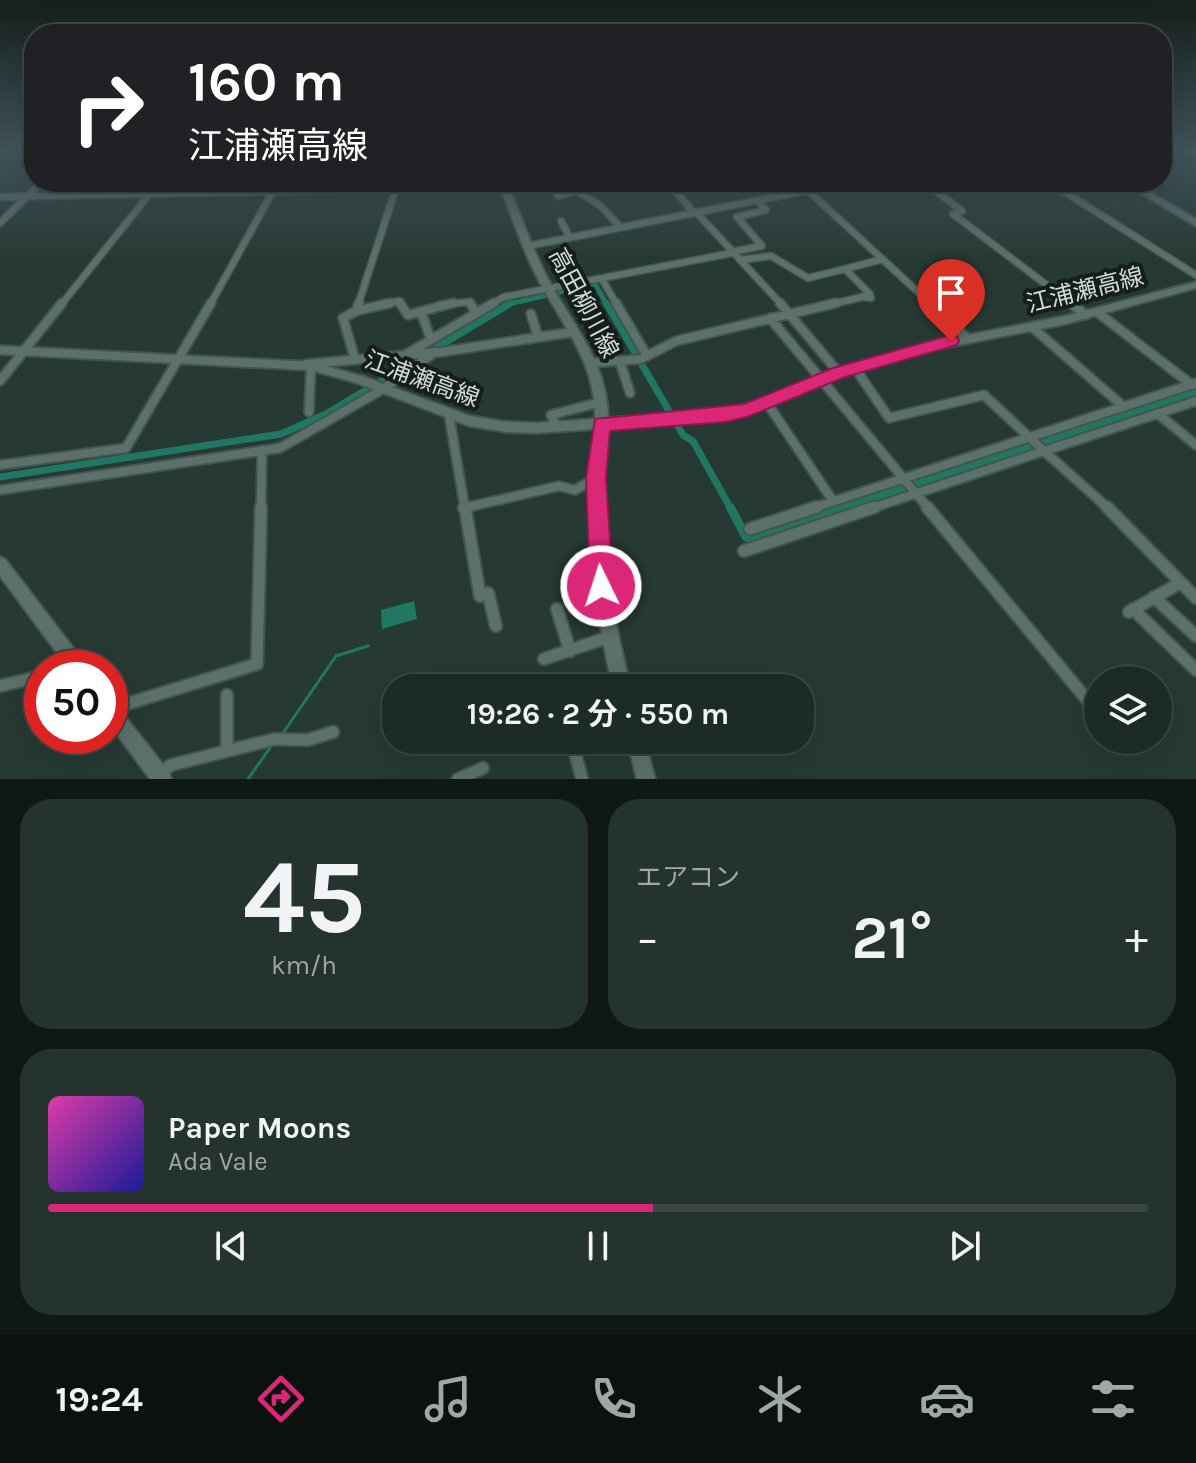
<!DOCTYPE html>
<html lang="ja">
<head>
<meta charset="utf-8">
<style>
	body { margin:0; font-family:Karla,"Noto Sans JP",sans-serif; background:#25332e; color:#f1f3f6; height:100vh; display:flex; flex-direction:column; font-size:30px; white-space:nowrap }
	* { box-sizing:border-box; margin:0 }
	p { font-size:26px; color:#a0a7a7 }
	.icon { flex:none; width:44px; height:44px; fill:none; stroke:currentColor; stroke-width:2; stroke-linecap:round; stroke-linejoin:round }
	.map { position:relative; height:779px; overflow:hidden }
	.side { display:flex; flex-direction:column; gap:20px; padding:20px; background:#0f1815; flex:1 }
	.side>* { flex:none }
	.banner { position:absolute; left:24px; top:24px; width:1148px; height:168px; border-radius:32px; box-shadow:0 8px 32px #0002,0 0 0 2px #3a4743; background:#202124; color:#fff; overflow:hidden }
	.controls { position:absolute; left:1084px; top:666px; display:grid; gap:16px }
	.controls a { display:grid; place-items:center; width:88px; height:88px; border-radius:50%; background:#1c2b26; box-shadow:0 8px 32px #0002,0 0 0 2px #3a4743; font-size:40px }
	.speed { position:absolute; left:24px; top:650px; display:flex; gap:16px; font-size:40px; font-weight:700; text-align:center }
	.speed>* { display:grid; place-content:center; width:104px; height:104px; border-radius:50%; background:#1c2b26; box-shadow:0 8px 32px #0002,0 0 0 2px #3a4743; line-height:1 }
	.speed .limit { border:12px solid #d22; background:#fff; color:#111 }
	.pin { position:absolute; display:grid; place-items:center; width:68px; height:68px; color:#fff; margin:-82px -34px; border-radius:50% 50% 50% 0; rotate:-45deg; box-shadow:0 0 8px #0007 }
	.pin .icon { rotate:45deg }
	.me { position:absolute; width:88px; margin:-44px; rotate:356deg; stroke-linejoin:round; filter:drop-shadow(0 0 6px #0008) }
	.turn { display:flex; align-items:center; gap:28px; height:168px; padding:0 32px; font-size:36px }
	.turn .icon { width:104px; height:104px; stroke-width:2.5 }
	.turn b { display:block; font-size:56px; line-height:68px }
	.big { font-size:60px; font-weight:700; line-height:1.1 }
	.side .card { flex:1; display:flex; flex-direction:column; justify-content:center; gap:12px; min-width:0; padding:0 28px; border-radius:32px; background:#25332e }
	.side .dial { align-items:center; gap:0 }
	.dial b { font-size:104px; line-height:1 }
	.song { display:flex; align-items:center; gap:24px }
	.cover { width:96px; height:96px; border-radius:12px; background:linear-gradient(135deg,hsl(320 70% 55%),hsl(240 70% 35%)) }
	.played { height:8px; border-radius:4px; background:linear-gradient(90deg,#db2777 55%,#3a4743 55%) }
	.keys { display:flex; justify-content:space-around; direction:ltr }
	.heat { display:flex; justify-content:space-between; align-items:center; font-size:44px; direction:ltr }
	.side .tiles { flex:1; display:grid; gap:20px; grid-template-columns:1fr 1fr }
	.card:last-child { grid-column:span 2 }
	.trip { position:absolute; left:382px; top:674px; width:432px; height:80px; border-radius:32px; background:#1c2b26; box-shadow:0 8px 32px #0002,0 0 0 2px #3a4743; font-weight:700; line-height:80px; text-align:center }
	.menu { display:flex; height:128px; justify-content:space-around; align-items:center; background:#0b110f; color:#a0a7a7 }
	.menu .icon { width:56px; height:56px }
	.menu .on { color:#db2777 }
	.menu b { font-size:36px; color:#f1f3f6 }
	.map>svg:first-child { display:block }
	.water { fill:#207863 }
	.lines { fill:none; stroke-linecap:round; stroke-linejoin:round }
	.stream { stroke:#207863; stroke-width:3 }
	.canal-far2 { stroke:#207863; stroke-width:5 }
	.canal-far1 { stroke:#207863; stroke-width:7 }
	.canal { stroke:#207863; stroke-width:9 }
	.street-far2-casing { stroke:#445550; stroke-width:9 }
	.street-far1-casing { stroke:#445550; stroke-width:12 }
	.street-casing { stroke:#445550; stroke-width:15 }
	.secondary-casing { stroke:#445550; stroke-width:4 }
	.street-far2 { stroke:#5c716a; stroke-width:6 }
	.street-far1 { stroke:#5c716a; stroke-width:8 }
	.street { stroke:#5c716a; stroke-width:11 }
	.secondary { fill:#5c716a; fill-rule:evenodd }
	.route { fill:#db2777; stroke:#8e194d; stroke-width:2 }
	.labels { text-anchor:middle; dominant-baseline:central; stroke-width:8; stroke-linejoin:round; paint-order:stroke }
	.street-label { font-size:24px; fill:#d1dcd8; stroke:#161e1b }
</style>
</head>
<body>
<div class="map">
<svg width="1196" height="779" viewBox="0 0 1196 779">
	<rect width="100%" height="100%" fill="#263933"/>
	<path class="water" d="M1196,387V397L745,546L750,532Z
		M414,601L417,619L382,629L381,610Z"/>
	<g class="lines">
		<path class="stream" d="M283,733L336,656L368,646
			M248,779L272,745"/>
		<path class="canal-far2" d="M505,305L595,284L607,305"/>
		<path class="canal-far1" d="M606,303L683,435L693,441L731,509
			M0,477L281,434L326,414L511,303"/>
		<path class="canal" d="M730,507L746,537L757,534"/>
		<defs>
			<path id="street-far2" d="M1190,150L1196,153
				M550,182L558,196L577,191L601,206L620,227
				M668,182L693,212
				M799,182L932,305
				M924,182L962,211L953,214L1073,305
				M1049,182L1196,275
				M0,197L504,186
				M696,212L782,305
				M561,221L570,238
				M0,223L42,182
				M528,246L849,182
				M731,252L762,246L737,217L766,210L757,200
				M740,260L771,256L808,278L845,269
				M602,279L617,305
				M865,295L870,294L845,269L883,259
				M61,305L159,182
				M210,305L278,182
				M358,305L398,182
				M381,305L399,301L402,305
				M438,305L469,302L471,305
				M490,305L504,297L732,253
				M828,305L862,297L871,298"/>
			<path id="street-far1" d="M400,303L408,315L453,303
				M470,303L476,313
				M616,303L647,356
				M780,303L839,373
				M929,303L967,338
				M1070,303L1086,315
				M356,311L359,303
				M1097,312L1192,385
				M531,314L538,337
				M423,317L431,340
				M770,318L929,509
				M1032,327L1124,407
				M405,355L494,303
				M355,359L343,318L356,311L390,303
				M620,362L630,393
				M591,363L641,359L676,341L836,303
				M307,364L441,352L573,332
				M855,368L889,418L984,395L1044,451L1196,401
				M0,381L62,303
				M767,403L833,501
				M309,412L311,366
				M1158,414L1196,445
				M449,415L465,509
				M557,427L551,415L601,402
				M0,465L126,448L211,303
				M0,490L280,448L383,389L435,352
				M464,508L559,486L575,490L596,478
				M261,509L262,450
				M810,509L1196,383
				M869,509L1044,451L1109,509"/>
			<path id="street" d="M465,507L480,596L488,593L496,626
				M927,507L1098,713
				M1107,507L1196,598
				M464,508L467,507
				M750,529L817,507
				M744,551L875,507
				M1154,597L1196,636
				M557,609L570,651
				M1133,609L1196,670
				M1129,612L1180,583
				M544,659L609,637
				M0,686L42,676
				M227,695V751
				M110,709L257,664L261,507
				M573,745L582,779
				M159,774L171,765L275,739L308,740L333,732
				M458,779L483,768"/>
			<path id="secondary" d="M498,182H506C520,212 530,244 545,273C569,321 608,361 608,418L725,410L764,399L835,370L928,343L1065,316L1196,282V288L1065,324L928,351L843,376L771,406L725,420L607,428C606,444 603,461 603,478C601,548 613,620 631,688H613C597,620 587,549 589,478C590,462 593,445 595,429L536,433L507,432L469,426L357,383L311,370L0,354V346L311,362L365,377L470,416L507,422L536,423L595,419C597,362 559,321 535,273C520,244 511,212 498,182Z
				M1122,182H1132L1196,219V226Z
				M0,557L5,559L84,662L86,668H68L0,576Z
				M110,702L116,705L169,772L171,779H150L110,725Z
				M627,740H645L655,779H637Z"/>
		</defs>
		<use href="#street-far2" class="street-far2-casing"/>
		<use href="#street-far1" class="street-far1-casing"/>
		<use href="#street" class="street-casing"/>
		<use href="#secondary" class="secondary-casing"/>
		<use href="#street-far2" class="street-far2"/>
		<use href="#street-far1" class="street-far1"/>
		<use href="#street" class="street"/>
		<use href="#secondary" class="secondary"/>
	</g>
	<linearGradient id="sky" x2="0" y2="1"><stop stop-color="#151f1c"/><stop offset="0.58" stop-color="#41545b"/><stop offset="1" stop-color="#41545b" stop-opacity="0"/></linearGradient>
	<rect width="1196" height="259" fill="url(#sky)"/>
	<path class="route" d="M951,335L957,337L959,341L957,345L845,377L747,417L725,422L610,431L606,478L613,586L610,594L601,597L593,594L590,586L586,478L595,419L744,404L833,368Z"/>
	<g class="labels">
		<g class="street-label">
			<text transform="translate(1085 290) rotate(-14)">江浦瀬高線</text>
			<text transform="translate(584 303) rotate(62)">高田柳川線</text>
			<text transform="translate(422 379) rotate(20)">江浦瀬高線</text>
		</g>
	</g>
</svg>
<div class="controls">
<a><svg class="icon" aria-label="layers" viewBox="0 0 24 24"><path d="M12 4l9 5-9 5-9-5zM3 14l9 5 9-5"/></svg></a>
</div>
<div class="speed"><div class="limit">50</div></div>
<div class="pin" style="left:951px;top:341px;background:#d93025"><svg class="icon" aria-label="arrive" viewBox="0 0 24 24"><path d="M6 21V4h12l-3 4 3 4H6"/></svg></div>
<svg class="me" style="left:601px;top:586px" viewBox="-20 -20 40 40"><circle r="17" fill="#db2777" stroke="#fff" stroke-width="3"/><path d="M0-11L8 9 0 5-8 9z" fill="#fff"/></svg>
<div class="trip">19:26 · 2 分 · 550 m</div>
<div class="banner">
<div class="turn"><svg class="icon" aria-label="right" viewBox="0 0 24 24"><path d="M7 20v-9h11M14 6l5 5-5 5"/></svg><div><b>160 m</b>江浦瀬高線</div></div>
</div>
</div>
<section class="side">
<div class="tiles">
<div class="card dial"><b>45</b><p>km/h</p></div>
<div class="card"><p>エアコン</p>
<div class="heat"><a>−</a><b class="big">21°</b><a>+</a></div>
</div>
<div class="card">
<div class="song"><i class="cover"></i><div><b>Paper Moons</b><p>Ada Vale</p></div></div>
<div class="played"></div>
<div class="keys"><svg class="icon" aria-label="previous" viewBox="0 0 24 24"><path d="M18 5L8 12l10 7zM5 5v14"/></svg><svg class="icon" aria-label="pause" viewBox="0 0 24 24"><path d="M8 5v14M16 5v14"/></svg><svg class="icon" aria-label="next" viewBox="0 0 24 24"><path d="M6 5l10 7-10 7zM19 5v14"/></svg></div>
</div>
</div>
</section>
<nav class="menu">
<b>19:24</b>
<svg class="icon on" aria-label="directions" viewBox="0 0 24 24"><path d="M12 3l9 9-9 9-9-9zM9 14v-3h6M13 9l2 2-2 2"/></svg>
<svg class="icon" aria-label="music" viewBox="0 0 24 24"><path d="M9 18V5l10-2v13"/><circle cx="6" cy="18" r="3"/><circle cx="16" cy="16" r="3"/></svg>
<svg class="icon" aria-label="phone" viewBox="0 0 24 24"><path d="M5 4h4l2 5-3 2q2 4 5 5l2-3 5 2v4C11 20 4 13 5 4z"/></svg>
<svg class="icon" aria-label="climate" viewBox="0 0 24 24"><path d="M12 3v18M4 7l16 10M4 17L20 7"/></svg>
<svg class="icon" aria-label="car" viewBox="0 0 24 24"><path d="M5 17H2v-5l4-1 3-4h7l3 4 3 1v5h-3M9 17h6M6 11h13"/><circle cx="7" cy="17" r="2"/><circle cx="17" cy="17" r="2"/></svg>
<svg class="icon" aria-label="filters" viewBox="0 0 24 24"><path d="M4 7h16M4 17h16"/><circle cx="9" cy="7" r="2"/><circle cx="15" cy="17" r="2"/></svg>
</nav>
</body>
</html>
